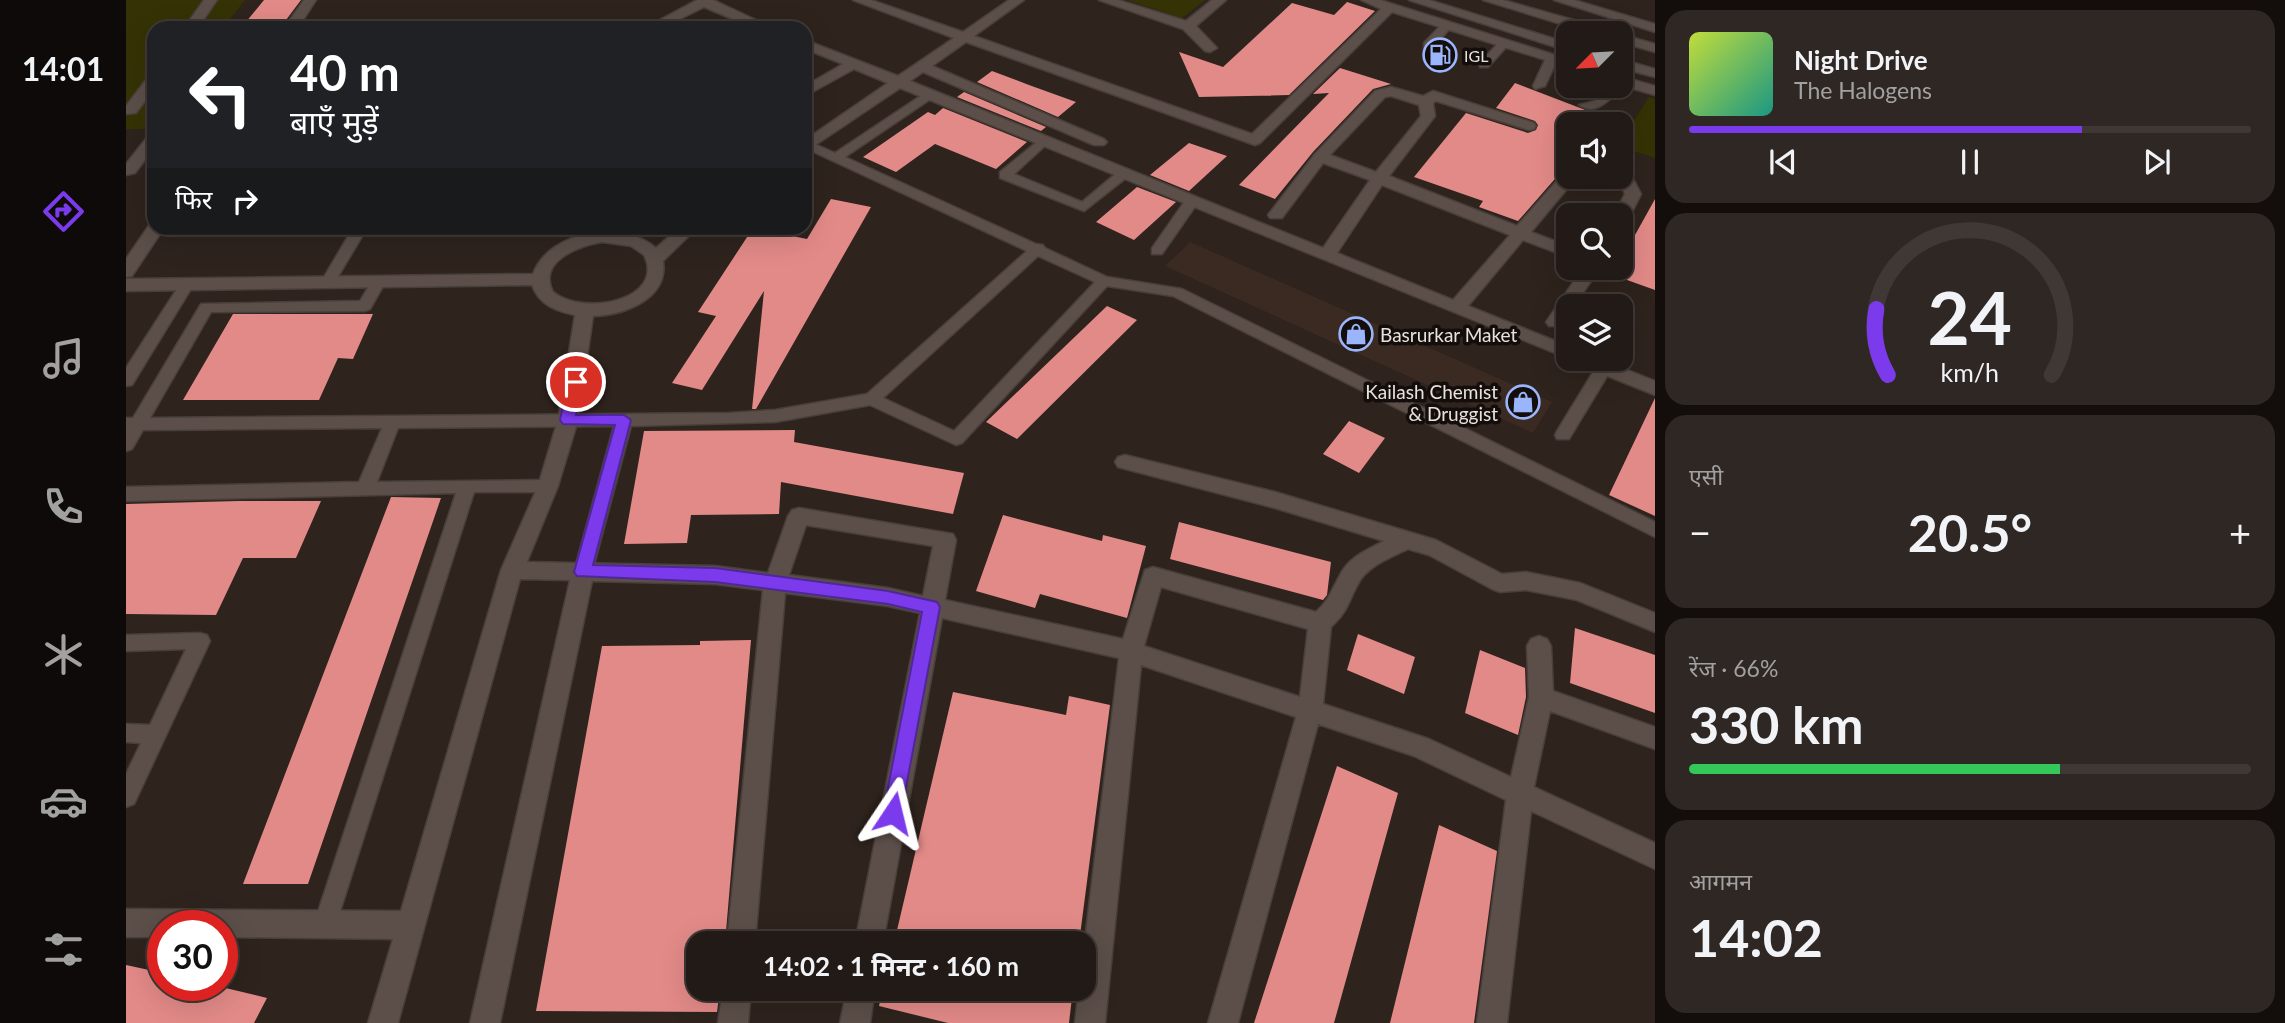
<!DOCTYPE html>
<html lang="hi">
<head>
<meta charset="utf-8">
<style>
	body { margin:0; font-family:Lato,"Noto Sans Devanagari",sans-serif; background:#2e2723; color:#f1f3f6; height:100vh; display:flex; flex-direction:column; font-size:26px; white-space:nowrap }
	* { box-sizing:border-box; margin:0 }
	p { font-size:23px; color:#a2a1a1 }
	.icon { flex:none; width:38px; height:38px; fill:none; stroke:currentColor; stroke-width:2; stroke-linecap:round; stroke-linejoin:round }
	.map { position:relative; flex:1; overflow:hidden }
	.panel { display:flex; flex-direction:column; gap:10px; padding:10px; background:#130e0c; width:630px }
	.panel>* { flex:none }
	.guide { position:absolute; left:21px; top:21px; width:665px; height:214px; border-radius:21px; box-shadow:0 7px 28px #0002,0 0 0 2px #3f3835; background:#202124; color:#fff; overflow:hidden }
	.needle { width:46px; rotate:246deg }
	.buttons { position:absolute; left:1430px; top:21px; display:grid; gap:14px }
	.buttons a { display:grid; place-items:center; width:77px; height:77px; border-radius:14px; background:#221a16; box-shadow:0 7px 28px #0002,0 0 0 2px #3f3835; font-size:35px }
	.speed { position:absolute; left:21px; top:910px; display:flex; gap:14px; font-size:35px; font-weight:700; text-align:center }
	.speed>* { display:grid; place-content:center; width:91px; height:91px; border-radius:50%; background:#221a16; box-shadow:0 7px 28px #0002,0 0 0 2px #3f3835; line-height:1 }
	.speed .limit { border:10px solid #d22; background:#fff; color:#111 }
	.pin { position:absolute; display:grid; place-items:center; width:60px; height:60px; color:#fff; margin:-30px; border:4px solid #fff; border-radius:50%; box-shadow:0 2px 7px #0007 }
	.me { position:absolute; width:77px; margin:-38px; rotate:10deg; stroke-linejoin:round; filter:drop-shadow(0 0 5px #0008) }
	.turn { display:flex; align-items:center; gap:24px; height:147px; padding:0 28px; font-size:32px }
	.turn .icon { width:91px; height:91px; stroke-width:2.5 }
	.turn b { display:block; font-size:49px; line-height:60px }
	.then { display:flex; align-items:center; height:66px; padding:0 28px; background:#0003; gap:14px; font-size:26px }
	.big { font-size:52px; font-weight:700; line-height:1.1 }
	.panel .card { flex:1; display:flex; flex-direction:column; justify-content:center; gap:10px; min-width:0; padding:0 24px; border-radius:21px; background:#2e2723 }
	.panel .dial { align-items:center; gap:0 }
	.dial svg { height:182px; overflow:visible; fill:none; stroke:#3f3835; stroke-width:7; stroke-linecap:round; text-anchor:middle }
	.dial text { fill:#f1f3f6; stroke:none }
	.song { display:flex; align-items:center; gap:21px }
	.cover { width:84px; height:84px; border-radius:10px; background:linear-gradient(135deg,hsl(70 70% 55%),hsl(170 70% 35%)) }
	.played { height:7px; border-radius:4px; background:linear-gradient(90deg,#7c3aed 70%,#3f3835 70%) }
	.keys { display:flex; justify-content:space-around; direction:ltr }
	.heat { display:flex; justify-content:space-between; align-items:center; font-size:38px; direction:ltr }
	.charge { height:10px; border-radius:5px; background:linear-gradient(90deg,#34c759 66%,#3f3835 0) }
	.trip { position:absolute; left:560px; top:931px; width:410px; height:70px; border-radius:21px; background:#221a16; box-shadow:0 7px 28px #0002,0 0 0 2px #3f3835; font-weight:700; line-height:70px; text-align:center }
	main { display:flex; flex:1; min-height:0 }
	.tab-bar { display:flex; flex-direction:column; width:126px; justify-content:space-around; align-items:center; background:#0e0a09; color:#a2a1a1 }
	.tab-bar .icon { width:49px; height:49px }
	.tab-bar .selected { color:#7c3aed }
	.tab-bar b { font-size:32px; color:#f1f3f6 }
	.map>svg:first-child { display:block }
	.built { fill:#3b2a21 }
	.green { fill:#353305 }
	.building { fill:#e28a88 }
	.lines { fill:none; stroke-linecap:round; stroke-linejoin:round }
	.service-casing { stroke:#483f3a; stroke-width:3 }
	.minor-casing { stroke:#483f3a; stroke-width:3 }
	.secondary-casing { stroke:#483f3a; stroke-width:3 }
	.service { fill:#5c4f49; fill-rule:evenodd }
	.minor { fill:#5c4f49; fill-rule:evenodd }
	.secondary { fill:#5c4f49; fill-rule:evenodd }
	.route { fill:#7c3aed; stroke:#51269a; stroke-width:2 }
	.labels { text-anchor:middle; dominant-baseline:central; stroke-width:7; stroke-linejoin:round; paint-order:stroke }
	.far-poi-label { font-size:16px; fill:#e8e1dd; stroke:#130e0b; text-anchor:start }
	.poi-label { font-size:19px; fill:#e8e1dd; stroke:#130e0b; text-anchor:start }
</style>
</head>
<body>
<main>
<nav class="tab-bar">
<b>14:01</b>
<svg class="icon selected" aria-label="directions" viewBox="0 0 24 24"><path d="M12 3l9 9-9 9-9-9zM9 14v-3h6M13 9l2 2-2 2"/></svg>
<svg class="icon" aria-label="music" viewBox="0 0 24 24"><path d="M9 18V5l10-2v13"/><circle cx="6" cy="18" r="3"/><circle cx="16" cy="16" r="3"/></svg>
<svg class="icon" aria-label="phone" viewBox="0 0 24 24"><path d="M5 4h4l2 5-3 2q2 4 5 5l2-3 5 2v4C11 20 4 13 5 4z"/></svg>
<svg class="icon" aria-label="climate" viewBox="0 0 24 24"><path d="M12 3v18M4 7l16 10M4 17L20 7"/></svg>
<svg class="icon" aria-label="car" viewBox="0 0 24 24"><path d="M5 17H2v-5l4-1 3-4h7l3 4 3 1v5h-3M9 17h6M6 11h13"/><circle cx="7" cy="17" r="2"/><circle cx="17" cy="17" r="2"/></svg>
<svg class="icon" aria-label="filters" viewBox="0 0 24 24"><path d="M4 7h16M4 17h16"/><circle cx="9" cy="7" r="2"/><circle cx="15" cy="17" r="2"/></svg>
</nav>
<div class="map">
<svg width="1529" height="1023" viewBox="0 0 1529 1023">
	<rect width="100%" height="100%" fill="#2e231d"/>
	<path class="built" d="M1064,242L1426,402L1407,433L1039,266Z"/>
	<path class="green" d="M0,0H119L97,28H28V116L18,129H0Z
		M1001,0H1079L1056,18Z
		M1523,97L1529,99V158L1495,147V141Z"/>
	<path class="building" d="M138,0H175L154,28H115Z
		M1221,2L1249,11L1163,95L1073,97L1053,52L1097,67L1166,3L1208,15Z
		M1214,68L1265,84L1247,89L1187,152L1149,199L1113,185L1203,93L1187,94Z
		M866,71L903,85L950,102L932,117L851,82Z
		M1389,83L1462,111L1453,124H1442V164L1392,221L1353,207L1357,201L1288,177L1340,113L1402,133L1410,130L1412,125L1409,121L1370,108Z
		M838,92L920,127L915,131L831,97Z
		M817,108L901,142L870,169L809,144L770,172L737,157L802,112L809,115Z
		M1063,143L1101,156L1063,191L1024,175Z
		M1011,187L1050,202L1008,240L970,222Z
		M705,199L745,207L630,409H626L638,291L576,390L546,383L590,316L572,312L627,228L681,239Z
		M1529,199V290L1487,275L1491,268H1494V262Z
		M981,306L1011,320L891,439L860,422Z
		M107,314H247L227,359L212,358L193,400H57Z
		M1529,398V516L1483,495Z
		M1223,421L1259,438L1233,473L1197,454Z
		M669,430L668,442L838,473L827,514L655,482L653,514L565,515L561,543L498,544L518,431Z
		M265,497L315,498L182,884H117Z
		M112,501H195L170,558H117L90,615L0,614V504Z
		M877,515L976,541L977,535L1020,546L1001,618L914,594L909,608L850,591Z
		M1053,522L1205,562L1201,595L1197,600L1044,559Z
		M1449,628L1529,655V713L1444,683Z
		M1232,634L1289,657L1278,694L1221,670Z
		M625,640L599,943H572V989H594L591,1012L410,1011L476,646L574,645V641Z
		M1354,650L1399,668L1400,697L1392,735L1339,713Z
		M827,692L940,715L943,696L984,705L953,943H768Z
		M1211,766L1272,793L1208,1023H1128Z
		M1313,825L1371,851L1348,1023H1264Z
		M0,965L37,973V985H87L141,998L128,1023H0Z
		M757,989H947L943,1023H822L753,1006Z"/>
	<g class="lines">
		<defs>
			<path id="service" d="M1317,23L1327,25L1310,44L1306,55H1298V43Z
				M1374,41L1384,43L1362,67H1354V63Z
				M1426,55L1432,58L1419,86L1409,89L1407,86L1420,58Z
				M1494,83L1495,89C1483,100 1470,116 1453,105L1469,101L1484,86H1494Z
				M802,91L806,92V98L719,157L910,244L917,245L919,248L981,277L1056,289L1529,522V537L1047,296L981,286L836,443L830,445L744,405L649,422L505,426L466,572L463,577L457,579L451,577L448,572L488,426L272,428L251,482L422,480L428,481L431,486L428,491L422,492H348L210,924L207,932L199,935L191,932L188,924L330,493L0,501V487L233,482L256,428L17,430L6,449L0,451V418H7L75,304L234,301L248,278H258L260,281L244,309L239,311L85,312L24,418L603,413L649,410L741,394L901,251L679,148V142L682,141L709,153ZM912,256L969,282L828,431L757,398Z
				M917,137L923,141L921,144L888,174L956,202L993,171H1003L1005,174L958,211L874,178V172Z
				M1066,197L1073,201L1036,254H1026V248L1061,198Z
				M227,228H241L207,285H197L195,282Z
				M61,279L68,284L6,385L0,386V368L56,281Z
				M1478,363L1486,368L1443,439H1431L1429,435L1431,431L1472,364Z
				M74,633L81,635L84,641L8,804L0,807V774L15,743L0,742V724L24,725L60,649L0,651V635Z"/>
			<path id="minor" d="M78,0H91L72,28H58Z
				M178,0H190L172,28H158Z
				M571,0H587L647,28H628L578,7L536,28H519Z
				M727,0H745L837,32L883,0H898L848,36L1126,134L1255,9L1235,0H1254L1442,59V67L1266,12L1134,143L1129,145L840,42L806,66L978,139L981,142L978,145H968L797,72L784,81L1197,248L1244,180L1197,163L1156,218H1144L1142,215L1189,154L1249,91L1265,87L1297,96L1307,91L1408,123L1410,126L1408,129L1403,130L1310,101L1307,103L1309,116L1263,176L1391,226L1437,174L1442,173V177H1451L1405,232L1442,246V257L1397,240L1342,306L1442,346L1444,359L774,88L679,152V140L762,83L728,69L679,96V86L717,64L679,49V40L772,76L828,38ZM1265,96L1293,105L1295,116L1250,172L1204,155L1259,97ZM1256,185L1384,235L1327,300L1211,253Z
				M973,0H992L1060,21L1086,0H1100L1070,26L1091,48L1084,52L1079,51L1057,29Z
				M1428,0H1448L1529,24V32Z
				M28,75V89L10,113L0,114V106L23,76Z
				M1494,76L1529,86V95L1494,85Z
				M28,133V148L9,173L0,175V164L23,135Z
				M1494,173L1507,179L1515,194L1502,220L1494,225V215H1488L1499,194L1495,185L1484,177H1494Z
				M24,224L38,228L6,276L0,277V259Z
				M553,228H571L537,261C543,299 498,315 467,316L452,420L432,486L401,562L589,566L642,573L662,516L666,510L673,508L827,534L830,540L819,600L997,639L1019,570L1027,567L1190,612C1204,599 1205,591 1214,575C1223,557 1241,550 1258,541L1149,508L992,467L989,462L992,457L999,455L1149,492L1310,540L1376,574L1400,572L1454,583L1529,613V632L1451,600L1400,590L1374,592L1366,589L1303,555L1282,549C1264,558 1241,566 1232,584C1221,604 1223,610 1205,627L1197,704L1303,739L1385,777L1403,697L1401,646L1405,639L1413,636L1421,639L1425,646L1427,691L1529,727V749L1424,711L1408,787L1529,843V869L1405,811L1381,1023H1351L1380,800L1288,756L1192,724L1112,1023H1082L1170,717L1015,665L979,1023H949L953,989H957V957L993,658L816,618L757,943H729L794,613L762,606L659,593L629,943H601L637,590L589,584L466,581L374,1023H344L444,580L394,579L272,1023H242L267,939L96,937V926H37V937H0V909L275,911L375,570L412,486L432,420L449,315C430,311 413,305 406,285L0,291V279L407,274C423,230 497,219 530,248ZM476,242L505,246L518,255C540,300 458,317 427,292C411,261 453,246 476,242ZM680,525L807,546L797,596L762,588L663,575ZM1035,587L1182,629L1174,697L1018,646Z
				M1457,268H1474L1448,306H1442V316L1435,326H1423L1420,322Z
				M1447,359H1473L1529,381V395L1449,363Z
				M597,989H625L622,1023H592Z
				M721,989H749L744,1023H714Z"/>
			<path id="secondary" d="M1283,0H1303L1442,43V51Z
				M1357,0H1377L1483,30L1485,33H1464Z
				M1494,34L1529,44V52L1494,42Z
				M1494,59L1529,69V77L1494,68Z"/>
		</defs>
		<use href="#service" class="service-casing"/>
		<use href="#minor" class="minor-casing"/>
		<use href="#secondary" class="secondary-casing"/>
		<use href="#service" class="service"/>
		<use href="#minor" class="minor"/>
		<use href="#secondary" class="secondary"/>
	</g>
	<path class="route" d="M450,377L457,382L450,415H498L505,420L467,565L589,568L762,591L811,602L814,607L774,819L767,822L760,819L757,813L796,612L762,604L589,582L451,576L448,572L489,425L437,424L434,420L442,382Z"/>
	<defs>
		<symbol id="fuel-ring" viewBox="-11 -11 22 22"><circle r="9.5" fill="#130e0b" stroke="#9bb5fd" stroke-width="1.5"/><path d="M-5.5-6h7V0h2V4h1.3V-2.5L3-4.5l.8-.8L6-3V5H2.5V1h-1V6h-7ZM-4.2-4.7v3.2H.2V-4.7Z" fill="#9bb5fd"/></symbol>
		<symbol id="shop-ring" viewBox="-11 -11 22 22"><circle r="9.5" fill="#130e0b" stroke="#9bb5fd" stroke-width="1.5"/><path d="M-5-2.5h2.3a2.7 3.5 0 0 1 5.4 0H5L5.5 6h-11ZM-1.5-2.5h3a1.5 2.3 0 0 0-3 0Z" fill="#9bb5fd"/></symbol>
	</defs>
	<g fill-rule="evenodd">
		<use href="#fuel-ring" x="1295" y="36" width="38" height="38"/>
		<use href="#shop-ring" x="1211" y="315" width="38" height="38"/>
		<use href="#shop-ring" x="1378" y="383" width="38" height="38"/>
	</g>
	<g class="labels">
		<g class="far-poi-label">
			<text x="1338" y="55">IGL</text>
		</g>
		<g class="poi-label">
			<text x="1254" y="334">Basrurkar Maket</text>
			<text x="1372" y="391" text-anchor="end">Kailash Chemist<tspan x="1372" dy="22">&amp; Druggist</tspan></text>
		</g>
	</g>
</svg>
<div class="buttons">
<a><svg class="needle" viewBox="-14 -14 28 28"><path d="M0-13l5 13h-10z" fill="#e53935"/><path d="M0 13l5-13h-10z" fill="#a2a1a1"/></svg></a>
<a><svg class="icon" aria-label="sound" viewBox="0 0 24 24"><path d="M4 9h4l5-4v14l-5-4H4zM17 9q2 3 0 6"/></svg></a>
<a><svg class="icon" aria-label="search" viewBox="0 0 24 24"><circle cx="10" cy="10" r="6"/><path d="M15 15l6 6"/></svg></a>
<a><svg class="icon" aria-label="layers" viewBox="0 0 24 24"><path d="M12 4l9 5-9 5-9-5zM3 14l9 5 9-5"/></svg></a>
</div>
<div class="speed"><div class="limit">30</div></div>
<div class="pin" style="left:450px;top:382px;background:#d93025"><svg class="icon" aria-label="arrive" viewBox="0 0 24 24"><path d="M6 21V4h12l-3 4 3 4H6"/></svg></div>
<svg class="me" style="left:767px;top:813px" viewBox="-20 -20 40 40"><path d="M0-17L14 15 0 8-14 15z" fill="#7c3aed" stroke="#fff" stroke-width="4"/></svg>
<div class="trip">14:02 · 1 मिनट · 160 m</div>
<div class="guide">
<div class="turn"><svg class="icon" aria-label="left" viewBox="0 0 24 24"><path d="M17 20v-9H6M10 6l-5 5 5 5"/></svg><div><b>40 m</b>बाएँ मुड़ें</div></div>
<div class="then">फिर<svg class="icon" aria-label="right" viewBox="0 0 24 24"><path d="M7 20v-9h11M14 6l5 5-5 5"/></svg></div>
</div>
</div>
<section class="panel">
<div class="card">
<div class="song"><i class="cover"></i><div><b>Night Drive</b><p>The Halogens</p></div></div>
<div class="played"></div>
<div class="keys"><svg class="icon" aria-label="previous" viewBox="0 0 24 24"><path d="M18 5L8 12l10 7zM5 5v14"/></svg><svg class="icon" aria-label="pause" viewBox="0 0 24 24"><path d="M8 5v14M16 5v14"/></svg><svg class="icon" aria-label="next" viewBox="0 0 24 24"><path d="M6 5l10 7-10 7zM19 5v14"/></svg></div>
</div>
<div class="card dial"><svg viewBox="0 0 100 80">
<path d="M14 69A42 42 0 1 1 86 69"/>
<path d="M14 69A42 42 0 0 1 9 40" stroke="#7c3aed"/>
<text x="50" y="56" font-size="32" font-weight="700">24</text>
<text x="50" y="72" font-size="11">km/h</text>
</svg></div>
<div class="card"><p>एसी</p>
<div class="heat"><a>−</a><b class="big">20.5°</b><a>+</a></div>
</div>
<div class="card"><p>रेंज · 66%</p><b class="big">330 km</b><div class="charge"></div></div>
<div class="card"><p>आगमन</p><b class="big">14:02</b></div>
</section>
</main>
</body>
</html>
